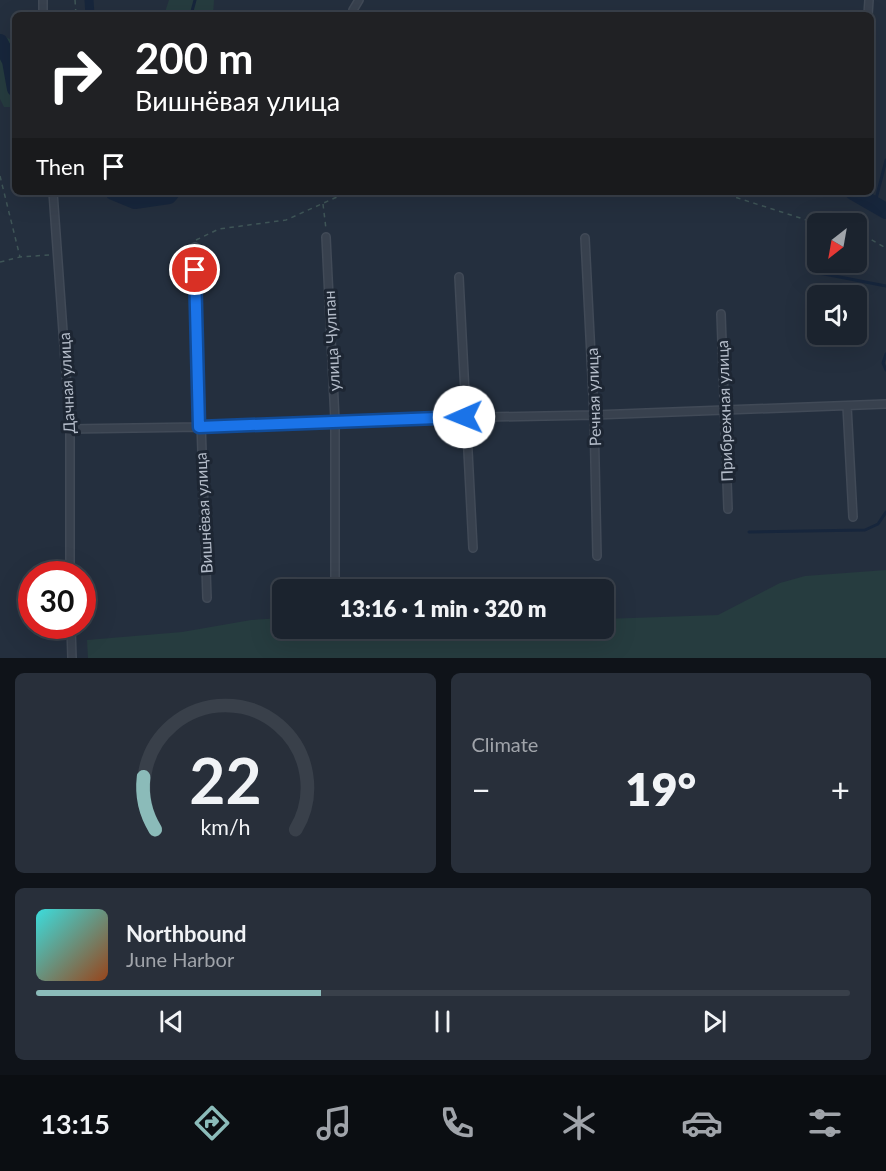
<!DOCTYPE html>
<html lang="en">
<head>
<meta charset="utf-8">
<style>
	body { margin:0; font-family:Lato,sans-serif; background:#282f3a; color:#f1f3f6; height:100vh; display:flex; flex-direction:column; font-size:22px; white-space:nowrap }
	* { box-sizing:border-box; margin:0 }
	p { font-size:20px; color:#a0a4aa }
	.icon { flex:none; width:33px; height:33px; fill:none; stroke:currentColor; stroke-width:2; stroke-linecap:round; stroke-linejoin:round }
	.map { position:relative; height:658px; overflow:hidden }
	.drawer { display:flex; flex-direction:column; gap:15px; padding:15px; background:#0f1319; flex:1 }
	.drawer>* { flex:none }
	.guide { position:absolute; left:12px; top:12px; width:862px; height:183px; border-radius:9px; box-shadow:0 6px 24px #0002,0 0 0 2px #39404a; background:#202124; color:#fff; overflow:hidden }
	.needle { width:39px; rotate:211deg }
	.buttons { position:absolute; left:807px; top:213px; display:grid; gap:12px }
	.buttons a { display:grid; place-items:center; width:60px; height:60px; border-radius:9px; background:#1b232e; box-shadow:0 6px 24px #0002,0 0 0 2px #39404a; font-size:30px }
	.speed { position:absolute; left:18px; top:561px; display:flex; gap:12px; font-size:30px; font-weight:700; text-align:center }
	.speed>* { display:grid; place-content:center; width:78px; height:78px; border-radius:50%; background:#1b232e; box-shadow:0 6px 24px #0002,0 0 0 2px #39404a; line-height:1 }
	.speed .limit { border:9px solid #d22; background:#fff; color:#111 }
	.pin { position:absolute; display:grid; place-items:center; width:51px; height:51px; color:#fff; margin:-26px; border:3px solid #fff; border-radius:50%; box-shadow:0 2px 6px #0007 }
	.me { position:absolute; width:66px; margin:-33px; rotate:269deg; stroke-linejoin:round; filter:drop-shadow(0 0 4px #0008) }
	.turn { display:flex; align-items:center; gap:21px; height:126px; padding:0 24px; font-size:27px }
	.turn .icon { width:78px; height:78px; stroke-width:2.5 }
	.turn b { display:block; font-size:42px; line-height:51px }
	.then { display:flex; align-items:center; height:57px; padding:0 24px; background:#0003; gap:12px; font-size:22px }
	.big { font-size:45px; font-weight:800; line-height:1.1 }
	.drawer .widget { flex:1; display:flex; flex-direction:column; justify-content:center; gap:9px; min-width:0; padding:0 21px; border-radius:9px; background:#282f3a }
	.drawer .dial { align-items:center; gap:0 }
	.dial svg { height:156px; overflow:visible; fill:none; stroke:#39404a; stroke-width:7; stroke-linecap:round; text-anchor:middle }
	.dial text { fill:#f1f3f6; stroke:none }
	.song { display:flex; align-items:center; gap:18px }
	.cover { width:72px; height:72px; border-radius:9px; background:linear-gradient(135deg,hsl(180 70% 55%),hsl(20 70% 35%)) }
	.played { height:6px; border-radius:3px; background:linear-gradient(90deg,#8bbbb9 35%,#39404a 35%) }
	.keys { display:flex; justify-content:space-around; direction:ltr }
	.heat { display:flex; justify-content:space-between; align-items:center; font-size:33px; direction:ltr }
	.drawer .tiles { flex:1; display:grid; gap:15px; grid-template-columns:1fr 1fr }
	.widget:last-child { grid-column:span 2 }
	.trip { position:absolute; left:272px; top:579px; width:342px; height:60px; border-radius:9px; background:#1b232e; box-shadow:0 6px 24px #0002,0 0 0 2px #39404a; font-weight:800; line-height:60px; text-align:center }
	.menu { display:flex; height:96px; justify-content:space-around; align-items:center; background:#0b0e12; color:#a0a4aa }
	.menu .icon { width:42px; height:42px }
	.menu .active { color:#8bbbb9 }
	.menu b { font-size:27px; color:#f1f3f6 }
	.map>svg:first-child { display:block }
	.green { fill:#263c3f }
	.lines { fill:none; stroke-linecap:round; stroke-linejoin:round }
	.stream { stroke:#17263c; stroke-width:3 }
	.canal { stroke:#17263c; stroke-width:9 }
	.river { stroke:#17263c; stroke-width:16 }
	.minor-casing { stroke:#414a57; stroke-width:10 }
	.path { stroke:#3f5557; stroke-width:1.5; stroke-dasharray:4.5 4.5; stroke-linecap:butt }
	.minor { stroke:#38414e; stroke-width:7 }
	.route-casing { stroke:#114b97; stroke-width:15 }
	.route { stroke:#1a73e8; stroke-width:10 }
	.labels { text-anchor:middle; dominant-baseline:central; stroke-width:6; stroke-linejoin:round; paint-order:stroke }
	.street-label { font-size:16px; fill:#b4bcc9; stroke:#1d2633 }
</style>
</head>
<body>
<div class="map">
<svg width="886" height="658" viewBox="0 0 886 658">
	<rect width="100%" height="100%" fill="#242f3e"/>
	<path class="green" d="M169,0H214L213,15H164Z
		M0,34L15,42V107H4L0,99Z
		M886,570V658H88L87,640L182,632L251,620L282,618V628H603V619L718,615L780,583L805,576Z"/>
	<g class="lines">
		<path class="stream" d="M191,15L195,0
			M875,203L886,160
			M814,272L886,286
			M886,354L883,363L886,370
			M749,532L865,530L878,524L886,512"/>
		<path class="canal" d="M89,0L90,15"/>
		<path class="river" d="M0,42L10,61L15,89
			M113,192L135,201L169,196L172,192
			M853,192L886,211"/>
		<defs>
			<path id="minor" d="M43,0V15
				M353,10L359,0
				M868,15L869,0
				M53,192L70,429V574
				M326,237L335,420V590
				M585,238L594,415L597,556
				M195,247L207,598
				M459,277L473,548
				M721,314L728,509
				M847,406L853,517
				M70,429L199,427L335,420L594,415L886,404
				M71,626L72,658"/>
		</defs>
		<use href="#minor" class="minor-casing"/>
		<path class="path" d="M75,0L76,15
			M0,176L20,257L49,255
			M472,192H513
			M719,192L819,224
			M323,204L326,229
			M856,231L886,248
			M196,240L219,229L286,220L348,192
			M0,262L20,257"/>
		<use href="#minor" class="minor"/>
	</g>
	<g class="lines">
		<defs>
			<path id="route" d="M195,270L199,427L464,417"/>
		</defs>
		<use href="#route" class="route-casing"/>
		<use href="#route" class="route"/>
	</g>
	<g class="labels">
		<g class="street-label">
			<text transform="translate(331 341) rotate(-93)">улица Чулпан</text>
			<text transform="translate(66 383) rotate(-93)">Дачная улица</text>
			<text transform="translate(593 397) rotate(-92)">Речная улица</text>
			<text transform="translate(724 411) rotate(-92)">Прибрежная улица</text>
			<text transform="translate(203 513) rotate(-93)">Вишнёвая улица</text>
		</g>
	</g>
</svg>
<div class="buttons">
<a><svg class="needle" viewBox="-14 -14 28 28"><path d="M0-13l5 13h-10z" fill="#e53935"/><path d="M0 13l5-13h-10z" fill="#a0a4aa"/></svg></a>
<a><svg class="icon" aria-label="sound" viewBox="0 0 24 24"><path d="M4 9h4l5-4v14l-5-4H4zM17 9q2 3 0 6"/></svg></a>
</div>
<div class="speed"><div class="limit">30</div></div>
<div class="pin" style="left:195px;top:270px;background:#d93025"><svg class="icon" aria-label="arrive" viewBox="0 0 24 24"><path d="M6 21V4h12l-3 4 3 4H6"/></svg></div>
<svg class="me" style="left:464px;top:417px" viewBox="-20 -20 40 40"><circle r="19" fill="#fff"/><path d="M0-13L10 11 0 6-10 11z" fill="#1a73e8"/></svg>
<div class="trip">13:16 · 1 min · 320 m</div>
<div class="guide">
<div class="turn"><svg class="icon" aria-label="right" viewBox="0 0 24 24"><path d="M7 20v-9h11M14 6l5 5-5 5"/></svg><div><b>200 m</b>Вишнёвая улица</div></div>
<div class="then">Then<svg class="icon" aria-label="arrive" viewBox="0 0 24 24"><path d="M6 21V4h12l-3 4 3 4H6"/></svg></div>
</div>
</div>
<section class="drawer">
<div class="tiles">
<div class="widget dial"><svg viewBox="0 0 100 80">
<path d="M14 69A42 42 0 1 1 86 69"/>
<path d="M14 69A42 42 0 0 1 8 42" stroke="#8bbbb9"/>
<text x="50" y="56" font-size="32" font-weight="700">22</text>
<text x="50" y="72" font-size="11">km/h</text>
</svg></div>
<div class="widget"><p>Climate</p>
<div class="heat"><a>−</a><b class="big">19°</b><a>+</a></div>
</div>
<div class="widget">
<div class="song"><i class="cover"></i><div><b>Northbound</b><p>June Harbor</p></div></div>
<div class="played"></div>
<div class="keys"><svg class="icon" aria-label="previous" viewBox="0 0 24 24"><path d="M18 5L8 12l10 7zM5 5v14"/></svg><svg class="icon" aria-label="pause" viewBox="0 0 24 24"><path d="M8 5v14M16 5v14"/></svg><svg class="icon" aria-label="next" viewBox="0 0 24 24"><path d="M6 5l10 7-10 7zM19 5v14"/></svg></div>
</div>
</div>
</section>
<nav class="menu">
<b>13:15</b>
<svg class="icon active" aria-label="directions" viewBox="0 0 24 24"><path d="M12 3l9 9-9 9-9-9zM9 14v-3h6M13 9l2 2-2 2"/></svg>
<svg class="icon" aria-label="music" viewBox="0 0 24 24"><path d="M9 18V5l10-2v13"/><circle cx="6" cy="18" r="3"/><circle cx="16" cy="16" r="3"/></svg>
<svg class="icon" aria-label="phone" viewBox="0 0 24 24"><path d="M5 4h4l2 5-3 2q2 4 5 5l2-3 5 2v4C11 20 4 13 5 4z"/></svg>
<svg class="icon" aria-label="climate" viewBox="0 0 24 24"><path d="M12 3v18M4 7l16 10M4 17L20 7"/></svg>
<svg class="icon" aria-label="car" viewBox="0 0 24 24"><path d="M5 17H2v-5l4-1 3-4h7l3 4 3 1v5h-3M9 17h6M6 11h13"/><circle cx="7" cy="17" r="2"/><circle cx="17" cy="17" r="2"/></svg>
<svg class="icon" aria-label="filters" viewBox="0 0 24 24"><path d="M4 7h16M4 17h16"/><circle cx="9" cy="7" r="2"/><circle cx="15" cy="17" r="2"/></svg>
</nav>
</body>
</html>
